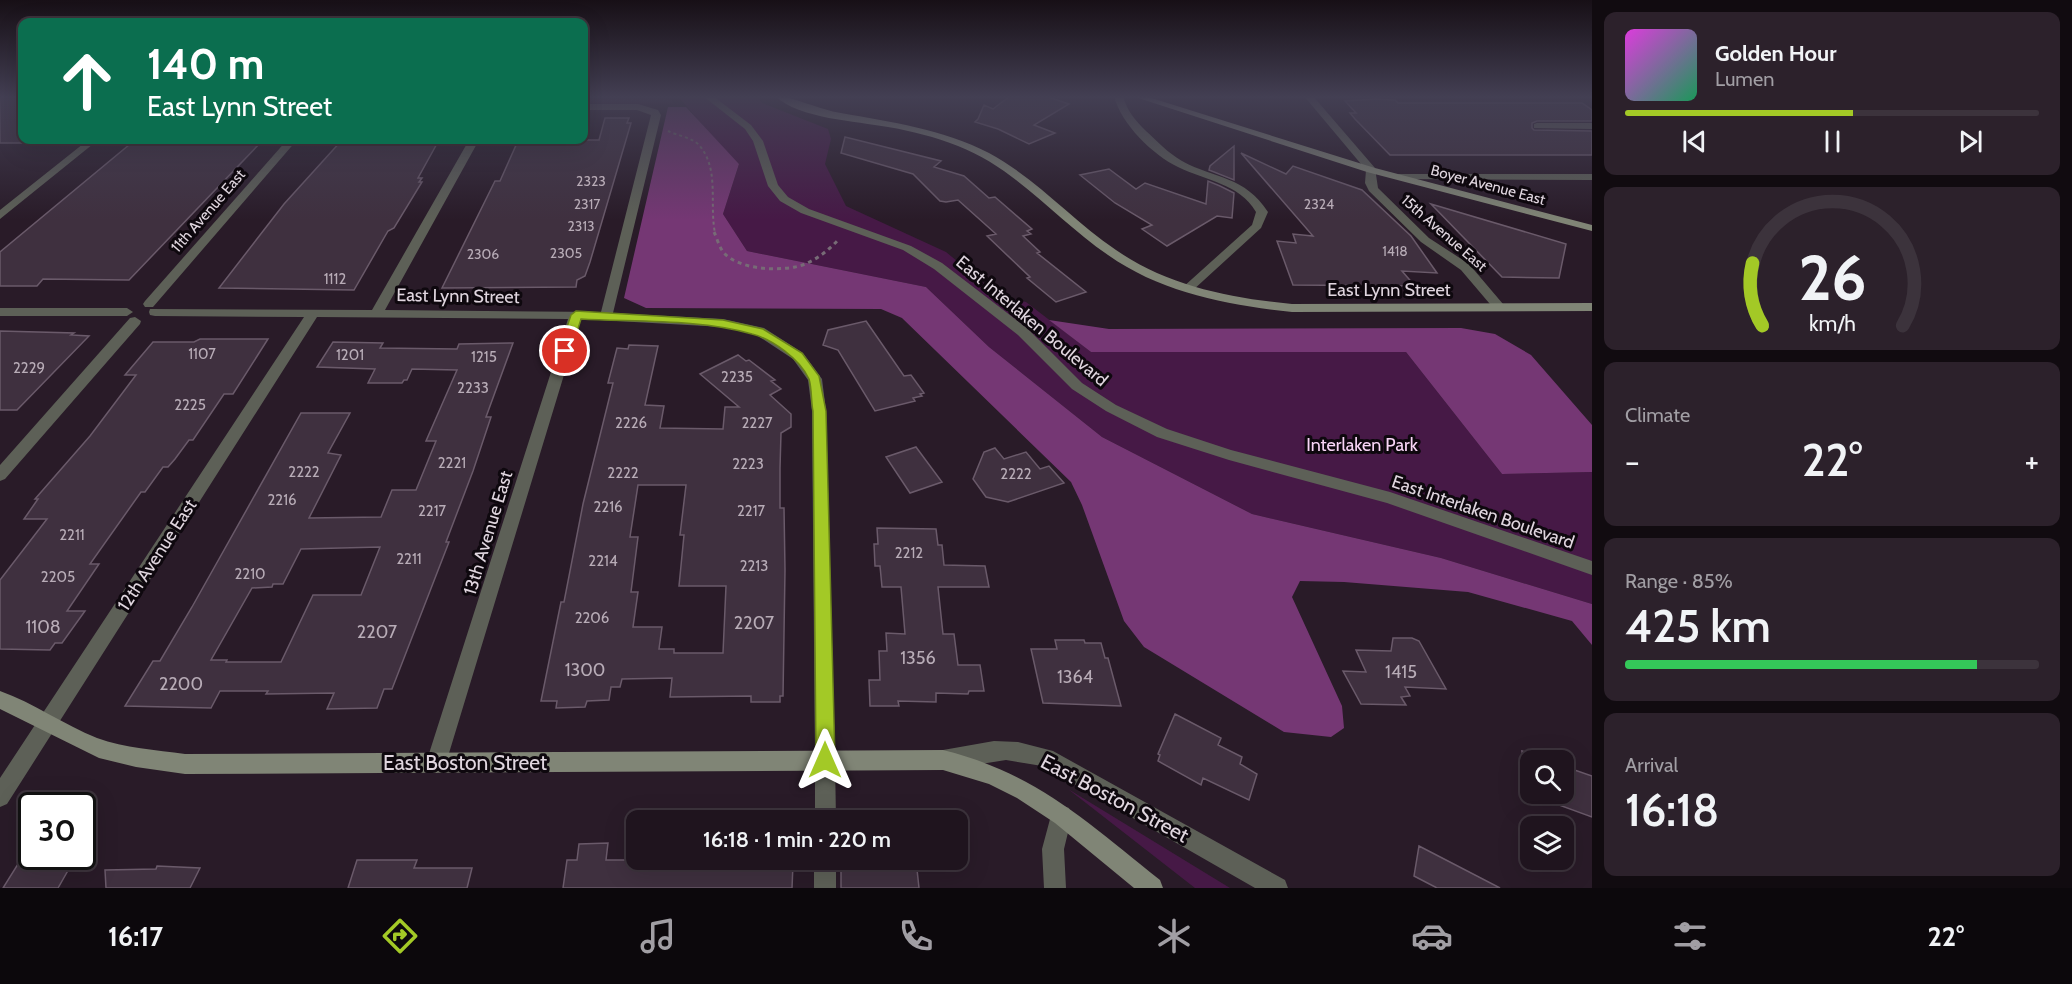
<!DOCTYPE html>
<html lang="en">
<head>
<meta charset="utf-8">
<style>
	body { margin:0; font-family:Cabin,sans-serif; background:#2c212b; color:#f1f3f6; height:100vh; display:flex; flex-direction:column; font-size:22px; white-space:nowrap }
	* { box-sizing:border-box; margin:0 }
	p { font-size:20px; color:#a19ea4 }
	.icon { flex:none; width:33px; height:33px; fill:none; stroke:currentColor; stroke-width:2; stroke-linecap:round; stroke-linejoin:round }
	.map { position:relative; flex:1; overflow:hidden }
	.sheet { display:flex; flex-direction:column; gap:12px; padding:12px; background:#110b10; width:480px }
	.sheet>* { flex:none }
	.guide { position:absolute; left:18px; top:18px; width:570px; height:126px; border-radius:12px; box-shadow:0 6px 24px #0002,0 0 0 2px #3c333c; background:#0b6e4f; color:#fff; overflow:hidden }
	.tools { position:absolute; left:1520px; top:750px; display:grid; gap:12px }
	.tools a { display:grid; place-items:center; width:54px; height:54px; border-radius:12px; background:#1f141e; box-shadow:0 6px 24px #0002,0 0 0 2px #3c333c; font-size:30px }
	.speed { position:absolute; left:18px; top:792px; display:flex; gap:12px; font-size:30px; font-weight:700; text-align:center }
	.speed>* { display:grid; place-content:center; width:78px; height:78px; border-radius:50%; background:#1f141e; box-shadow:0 6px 24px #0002,0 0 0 2px #3c333c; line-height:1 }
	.speed .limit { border:3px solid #111; border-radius:9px; background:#fff; color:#111 }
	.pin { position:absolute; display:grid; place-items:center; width:51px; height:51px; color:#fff; margin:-26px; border:3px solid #fff; border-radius:50%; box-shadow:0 2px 6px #0007 }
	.me { position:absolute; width:66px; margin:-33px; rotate:0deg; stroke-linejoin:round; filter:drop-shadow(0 0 4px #0008) }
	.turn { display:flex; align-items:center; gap:21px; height:126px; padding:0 30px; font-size:27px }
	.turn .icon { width:78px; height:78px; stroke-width:2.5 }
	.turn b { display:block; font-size:42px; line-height:51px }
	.big { font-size:45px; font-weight:600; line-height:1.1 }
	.sheet .card { flex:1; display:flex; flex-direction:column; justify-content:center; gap:9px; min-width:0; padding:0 21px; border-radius:12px; background:#2c212b }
	.sheet .dial { align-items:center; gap:0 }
	.dial svg { height:156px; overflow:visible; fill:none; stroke:#3c333c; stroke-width:7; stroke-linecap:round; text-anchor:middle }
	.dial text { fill:#f1f3f6; stroke:none }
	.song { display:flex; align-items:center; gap:18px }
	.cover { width:72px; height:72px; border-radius:9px; background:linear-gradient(135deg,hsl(300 70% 55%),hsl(150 70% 35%)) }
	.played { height:6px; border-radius:3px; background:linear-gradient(90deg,#a3c926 55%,#3c333c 55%) }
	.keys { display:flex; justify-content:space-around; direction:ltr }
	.heat { display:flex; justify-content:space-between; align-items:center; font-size:33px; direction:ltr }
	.charge { height:9px; border-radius:4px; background:linear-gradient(90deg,#34c759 85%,#3c333c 0) }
	.trip { position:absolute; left:626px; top:810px; width:342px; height:60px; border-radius:12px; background:#1f141e; box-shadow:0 6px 24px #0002,0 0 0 2px #3c333c; font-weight:600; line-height:60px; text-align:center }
	.tab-bar { display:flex; height:96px; justify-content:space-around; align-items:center; background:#0c080c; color:#a19ea4 }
	.tab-bar .icon { width:42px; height:42px }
	.tab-bar .selected { color:#a3c926 }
	.tab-bar b { font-size:27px; color:#f1f3f6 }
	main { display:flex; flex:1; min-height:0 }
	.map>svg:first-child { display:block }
	.built { fill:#352234 }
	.green { fill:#461946 }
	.forest { fill:#753774 }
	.building { fill:#3f303f; stroke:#6a5a6a; stroke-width:1.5; fill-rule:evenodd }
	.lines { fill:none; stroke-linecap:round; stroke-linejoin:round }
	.path-far1 { stroke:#776b76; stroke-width:2; stroke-dasharray:3 3; stroke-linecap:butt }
	.path { stroke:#776b76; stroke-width:3; stroke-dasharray:4 4; stroke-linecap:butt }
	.lane { fill:#5d6057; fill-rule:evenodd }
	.street { fill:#5d6057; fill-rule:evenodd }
	.secondary { fill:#808576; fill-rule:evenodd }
	.route { fill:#a3c926; stroke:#6a8319; stroke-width:1.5 }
	.labels { text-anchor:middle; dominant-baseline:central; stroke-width:6; stroke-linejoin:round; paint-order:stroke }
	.far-number-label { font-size:14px; fill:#b8acb7 }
	.far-street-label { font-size:15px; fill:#e0d6df; stroke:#0e080e }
	.number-label { font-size:15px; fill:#b8acb7 }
	.street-label { font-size:18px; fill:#e0d6df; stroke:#0e080e }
	.park-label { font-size:18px; fill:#f9d5f7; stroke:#0e080e }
	.near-number-label { font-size:18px; fill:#b8acb7 }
	.near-street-label { font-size:21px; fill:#e0d6df; stroke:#0e080e }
</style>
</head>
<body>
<main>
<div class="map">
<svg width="1592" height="888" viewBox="0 0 1592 888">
	<rect width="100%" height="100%" fill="#291b28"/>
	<path class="built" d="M584,96H669L674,104L584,103Z"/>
	<path class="green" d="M678,96H757L762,103L828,129L831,139L825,164L846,206L946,252L998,295L1026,302L1091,352H1406L1502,474L1592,472V604L1441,558L1252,514L1102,437L989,347L926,287L747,251L723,214L739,164L713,138Z
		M1068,789L1230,888H1195Z"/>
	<path class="forest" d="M668,107H686L739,164L723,214L747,251L926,287L989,347L1102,437L1252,514L1441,558L1592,604V645L1572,621L1468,592L1344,582L1300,581L1292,597L1342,706L1344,728L1331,737L1284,732L1144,647L1124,621L1082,505L1071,482L902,318L881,309L646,308L624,298Z
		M1049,320L1109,329L1461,328L1495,334L1531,355L1592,425V472L1502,474L1406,352H1091Z"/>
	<path class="building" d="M0,96H22V143H0Z
		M1010,96H1045L1069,104L1034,125L1055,133L1029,144L998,129L975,122L978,119L984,105L993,109Z
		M1376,99L1395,100L1398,103H1582L1592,110V121H1537L1532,123V128L1534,130L1592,131V155H1390L1355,119L1350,113H1356L1345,101Z
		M605,118H629L627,123H631L590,262L585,276L577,280L576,287L442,288L495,181H500L517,143L521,140H599Z
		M845,137L941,161L934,167L964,176L989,198L995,197L1032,229L1027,231L1031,234L1023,236L1040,252L1037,253L1086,292L1056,302L1027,278L1030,277L987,236L996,234L958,200L946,202L940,201L913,174L841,153Z
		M135,140H263L129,280L43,279L37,286H0V252Z
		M342,140H439L418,178H422L419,182H422L394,228L388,231L354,290L219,288L284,204Z
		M1234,146V180L1209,170L1210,166Z
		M1241,153L1286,174L1293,166L1362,190L1411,236L1437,273L1402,271L1415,286L1293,285L1277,241L1296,243L1293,234L1313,236Z
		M1109,169L1136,189L1145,183L1206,204L1208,181L1220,186L1234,193L1232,218L1217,216L1167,246L1142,229L1152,225L1115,203L1080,175Z
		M1431,204L1566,244L1559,278L1502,277Z
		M866,321L904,376L911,375L924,393L920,394L922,396L913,398L915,401L875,411L838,350L823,345L828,330Z
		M0,331L74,333L71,335L89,336L17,410H0Z
		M200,339H268L233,394H224L193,440H189L175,459L168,467H163L145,492H141L90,564H99L67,611H85L62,643H55L50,650L0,649V580L47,519H24L38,499H35L90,436L136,375H125L153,342H194Z
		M333,342L383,343L380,348L457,349L459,344L513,343L486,417H491L473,471L446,542H449L392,689H384L377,708L327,709L334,693L266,694L268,691H220L211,708L125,706L153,661H160L192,607L301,413H350L328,453L341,455L309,518L381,517L392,490H416L436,441H426L457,370L412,369L407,380H404L402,383H368L375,369L317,367ZM380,547L361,595H313L281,662H226L227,660H211L252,588L272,587L273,584H283L301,549Z
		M629,345L658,346L645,405L664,406L660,428L723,429L725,407H739L700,374L738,355L746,361L749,360L775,380L771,381L781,389L770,395L791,414V427L781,433L780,468V508H784L785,570L783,696H780V702H751V696L670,697L672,678L622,679L620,687H611L609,700L587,701L585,707L556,708L557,701H541L561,602H564L583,504L613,383H608L617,348L628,349ZM638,485H686L680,535H684L679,586H726L723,653H674V649H659L662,627H633L638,592H631L638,537H630Z
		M916,447L942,482L910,493L886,457Z
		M995,448L1004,459L1026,452L1040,469L1049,466L1064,483L1008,502L986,497L973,479L984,452Z
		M877,528L936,529L938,545H942L944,565L985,566L989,587H938L943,634H954L958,665H980L984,691H969L968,694L936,693V702L898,701L899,706H870L869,680H880L879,651H887L886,633L905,634L901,587H882L880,566H875L874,544H878Z
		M1393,638H1412L1419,641L1446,689L1405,687L1410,696L1401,697L1406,705L1361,704L1343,671L1366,672L1356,650L1391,651Z
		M1055,640H1084L1085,643H1101L1105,658H1108L1121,706L1043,703L1031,649H1057Z
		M1175,714L1221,738L1218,745L1242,757L1240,764L1257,774L1249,800L1203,778L1201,785L1158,761L1160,755L1158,754Z
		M1522,751L1548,760H1530V784L1525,782Z
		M1563,766L1592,776V817L1559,805L1558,795L1555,794H1563Z
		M608,843L606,860H689L688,864H735V860H760L759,864H793L792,888H563L567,860H577L579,844Z
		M1419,846L1500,888H1437L1414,876Z
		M23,856H50L47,860H56L53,866L70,867L58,888H3Z
		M357,860H417L414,868H472L467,888H348Z
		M841,860H916L919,888H841Z
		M157,866L200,868L190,888H106L105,870L156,869Z"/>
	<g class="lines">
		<path class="path-far1" d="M668,131C676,135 693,138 699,145C720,169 709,204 715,233"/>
		<path class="path" d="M714,232C717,238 719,247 724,253C739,269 774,271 795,267C811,264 827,252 838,240"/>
		<path class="lane" d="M1537,123H1592V129L1534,128V124Z
			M825,750L832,753L835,760L836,820H815V760L818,753Z
			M814,860H836V888H814Z"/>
		<path class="street" d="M703,96H713L751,125L763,141L778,185L788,197L809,209L911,246L942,263L1028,329L1082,383L1116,405L1167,429L1231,450L1390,492L1592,561V575L1387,503L1229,460L1157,437L1106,411L1072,389L1018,335L934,269L903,250L801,213L780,201L768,186L753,141L745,129Z
			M1114,96H1123C1127,111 1135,120 1146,131C1157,141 1168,153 1182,161C1215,179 1245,176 1268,212L1261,228L1192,291L1188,292L1182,288L1252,225L1256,212C1239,183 1206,181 1178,167C1153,155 1121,124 1114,96Z
			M1304,96H1313L1375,168L1378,188L1429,238L1469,264L1503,304L1505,307L1503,310H1495L1461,270L1421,242L1369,191L1365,183L1366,170Z
			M584,104H638L658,110L661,115L613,313L723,319L764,328L803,353L822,379L826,411L835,760L832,767L825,770L818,767L815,760L812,411L808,380L793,359L755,334L723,327L581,319L446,763L443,770L436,773L429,770L426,763L568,319L317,317L7,804L0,807V778L304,317L155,316L150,315L149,312L150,309L372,310L469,140H479L385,310L601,312L651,115L637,110H584Z
			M88,140H98L0,219V210Z
			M287,140H297L153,307H145L143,304L145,301Z
			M1399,174H1592V180L1395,179V175Z
			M0,308H127L133,312L127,316H0Z
			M135,317L141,321L140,324L5,479L0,481V465L130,318Z
			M994,741L1018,742L1053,751L1285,880L1288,888H1255L1042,766L1006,760L943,770L936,767L933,760L936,753L943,750Z
			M1061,805L1069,808L1072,816L1064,849L1066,888H1044L1042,849L1053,808Z"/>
		<path class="secondary" d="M775,96C792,96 820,110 841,113C891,122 943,129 989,153C1037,179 1072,220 1116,250C1168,286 1230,298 1292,304L1592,303V311L1292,312C1227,305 1162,293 1108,255C1057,220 1017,169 958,146C935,137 912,131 888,127C856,121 800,119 775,96Z
			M1132,96H1145L1375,168L1592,225V231L1367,172Z
			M0,691C34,703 64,725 97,738C125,748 156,750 185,754L943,750C1036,773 1088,823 1160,880L1163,888H1134L1055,823L1017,798L989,784L943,770L185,774L136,767L99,758L0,709Z"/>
	</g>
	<linearGradient id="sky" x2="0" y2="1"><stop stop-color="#170f16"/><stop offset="0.44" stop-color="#433f53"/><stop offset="1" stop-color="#433f53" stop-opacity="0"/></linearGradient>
	<rect width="1592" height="220" fill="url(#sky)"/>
	<path class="route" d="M576,311L723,320L763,329L802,353L819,376L826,411L835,760L832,766L825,768L819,766L816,760L813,411C811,402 812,388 809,379C800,359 772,339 752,334C701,319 635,322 581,319L571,351L570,353H561L559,351L571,315Z"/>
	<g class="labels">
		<g class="far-number-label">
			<text x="591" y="181">2323</text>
			<text x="587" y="204">2317</text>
			<text x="1319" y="204">2324</text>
			<text x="581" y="226">2313</text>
			<text x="1395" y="251">1418</text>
			<text x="566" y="253">2305</text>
			<text x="483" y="254">2306</text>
		</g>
		<g class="far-street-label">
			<text transform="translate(1488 185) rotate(15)">Boyer Avenue East</text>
			<text transform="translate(208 211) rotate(-49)">11th Avenue East</text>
			<text transform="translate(1444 233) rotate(41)">15th Avenue East</text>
		</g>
		<g class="number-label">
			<text x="335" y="279">1112</text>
			<text x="202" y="354">1107</text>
			<text x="350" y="355">1201</text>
			<text x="484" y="357">1215</text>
			<text x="29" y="368">2229</text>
			<text x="737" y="377">2235</text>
			<text x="473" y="388">2233</text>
			<text x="190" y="405">2225</text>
			<text x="631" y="423">2226</text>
			<text x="757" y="423">2227</text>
			<text x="452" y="463">2221</text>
			<text x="748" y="464">2223</text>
			<text x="304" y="472">2222</text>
			<text x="623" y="473">2222</text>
			<text x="1016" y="474">2222</text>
			<text x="282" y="500">2216</text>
			<text x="608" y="507">2216</text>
			<text x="432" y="511">2217</text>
			<text x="751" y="511">2217</text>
			<text x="72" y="535">2211</text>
			<text x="909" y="553">2212</text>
			<text x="409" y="559">2211</text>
			<text x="603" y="561">2214</text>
			<text x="754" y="566">2213</text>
			<text x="250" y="574">2210</text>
			<text x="58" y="577">2205</text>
			<text x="592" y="618">2206</text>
		</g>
		<g class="street-label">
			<text x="1389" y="290">East Lynn Street</text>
			<text transform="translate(458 296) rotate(1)">East Lynn Street</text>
			<text transform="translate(1032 321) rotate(40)">East Interlaken Boulevard</text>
			<text transform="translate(1483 512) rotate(19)">East Interlaken Boulevard</text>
			<text transform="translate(488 533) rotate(-73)">13th Avenue East</text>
			<text transform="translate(157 555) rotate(-57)">12th Avenue East</text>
		</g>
		<g class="park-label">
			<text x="1362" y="445">Interlaken Park</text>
		</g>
		<g class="near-number-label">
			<text x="754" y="623">2207</text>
			<text x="43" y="627">1108</text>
			<text x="377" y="632">2207</text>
			<text x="918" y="658">1356</text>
			<text x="585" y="670">1300</text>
			<text x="1401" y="672">1415</text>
			<text x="1075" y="677">1364</text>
			<text x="181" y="684">2200</text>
		</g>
		<g class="near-street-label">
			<text x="465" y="762">East Boston Street</text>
			<text transform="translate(1115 798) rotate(28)">East Boston Street</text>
		</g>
	</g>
</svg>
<div class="tools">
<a><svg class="icon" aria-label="search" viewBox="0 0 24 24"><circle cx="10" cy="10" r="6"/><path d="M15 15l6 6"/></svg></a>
<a><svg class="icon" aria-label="layers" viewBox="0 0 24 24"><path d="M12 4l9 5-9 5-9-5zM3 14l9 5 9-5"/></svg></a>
</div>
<div class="speed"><div class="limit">30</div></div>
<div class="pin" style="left:565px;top:351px;background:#d93025"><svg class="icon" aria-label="arrive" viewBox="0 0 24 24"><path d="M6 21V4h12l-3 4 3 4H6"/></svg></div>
<svg class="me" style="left:825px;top:760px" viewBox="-20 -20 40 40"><path d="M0-17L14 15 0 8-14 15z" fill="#a3c926" stroke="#fff" stroke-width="4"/></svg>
<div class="trip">16:18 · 1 min · 220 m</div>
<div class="guide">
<div class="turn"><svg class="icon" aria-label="ahead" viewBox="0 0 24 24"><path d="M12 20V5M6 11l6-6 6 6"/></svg><div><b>140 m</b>East Lynn Street</div></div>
</div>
</div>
<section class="sheet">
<div class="card">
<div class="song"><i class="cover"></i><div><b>Golden Hour</b><p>Lumen</p></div></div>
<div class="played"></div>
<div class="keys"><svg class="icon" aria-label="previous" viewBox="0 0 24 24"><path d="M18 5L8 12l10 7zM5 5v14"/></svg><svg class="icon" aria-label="pause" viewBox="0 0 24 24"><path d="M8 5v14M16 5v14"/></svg><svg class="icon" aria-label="next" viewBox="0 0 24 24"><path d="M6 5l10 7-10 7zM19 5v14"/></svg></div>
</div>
<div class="card dial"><svg viewBox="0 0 100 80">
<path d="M14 69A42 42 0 1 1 86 69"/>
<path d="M14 69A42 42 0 0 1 9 37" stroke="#a3c926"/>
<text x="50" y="56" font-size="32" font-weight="700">26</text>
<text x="50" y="72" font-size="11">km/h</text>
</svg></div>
<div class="card"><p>Climate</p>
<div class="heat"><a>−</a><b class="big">22°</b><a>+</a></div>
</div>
<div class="card"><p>Range · 85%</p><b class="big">425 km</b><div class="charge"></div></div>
<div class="card"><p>Arrival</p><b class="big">16:18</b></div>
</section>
</main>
<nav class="tab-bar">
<b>16:17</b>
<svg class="icon selected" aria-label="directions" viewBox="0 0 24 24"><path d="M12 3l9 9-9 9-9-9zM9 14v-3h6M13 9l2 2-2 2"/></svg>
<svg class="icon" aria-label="music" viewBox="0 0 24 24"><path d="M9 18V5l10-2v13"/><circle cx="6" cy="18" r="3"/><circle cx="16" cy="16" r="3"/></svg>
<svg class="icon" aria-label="phone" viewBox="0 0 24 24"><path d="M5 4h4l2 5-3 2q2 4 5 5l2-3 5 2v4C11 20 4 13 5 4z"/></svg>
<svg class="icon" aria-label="climate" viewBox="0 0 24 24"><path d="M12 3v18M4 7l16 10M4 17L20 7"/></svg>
<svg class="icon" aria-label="car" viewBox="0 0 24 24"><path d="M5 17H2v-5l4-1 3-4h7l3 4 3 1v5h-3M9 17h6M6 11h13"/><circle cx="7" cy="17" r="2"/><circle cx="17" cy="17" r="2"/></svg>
<svg class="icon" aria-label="filters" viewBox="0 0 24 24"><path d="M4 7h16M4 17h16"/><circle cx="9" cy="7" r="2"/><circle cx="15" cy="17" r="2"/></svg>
<b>22°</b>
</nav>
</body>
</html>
